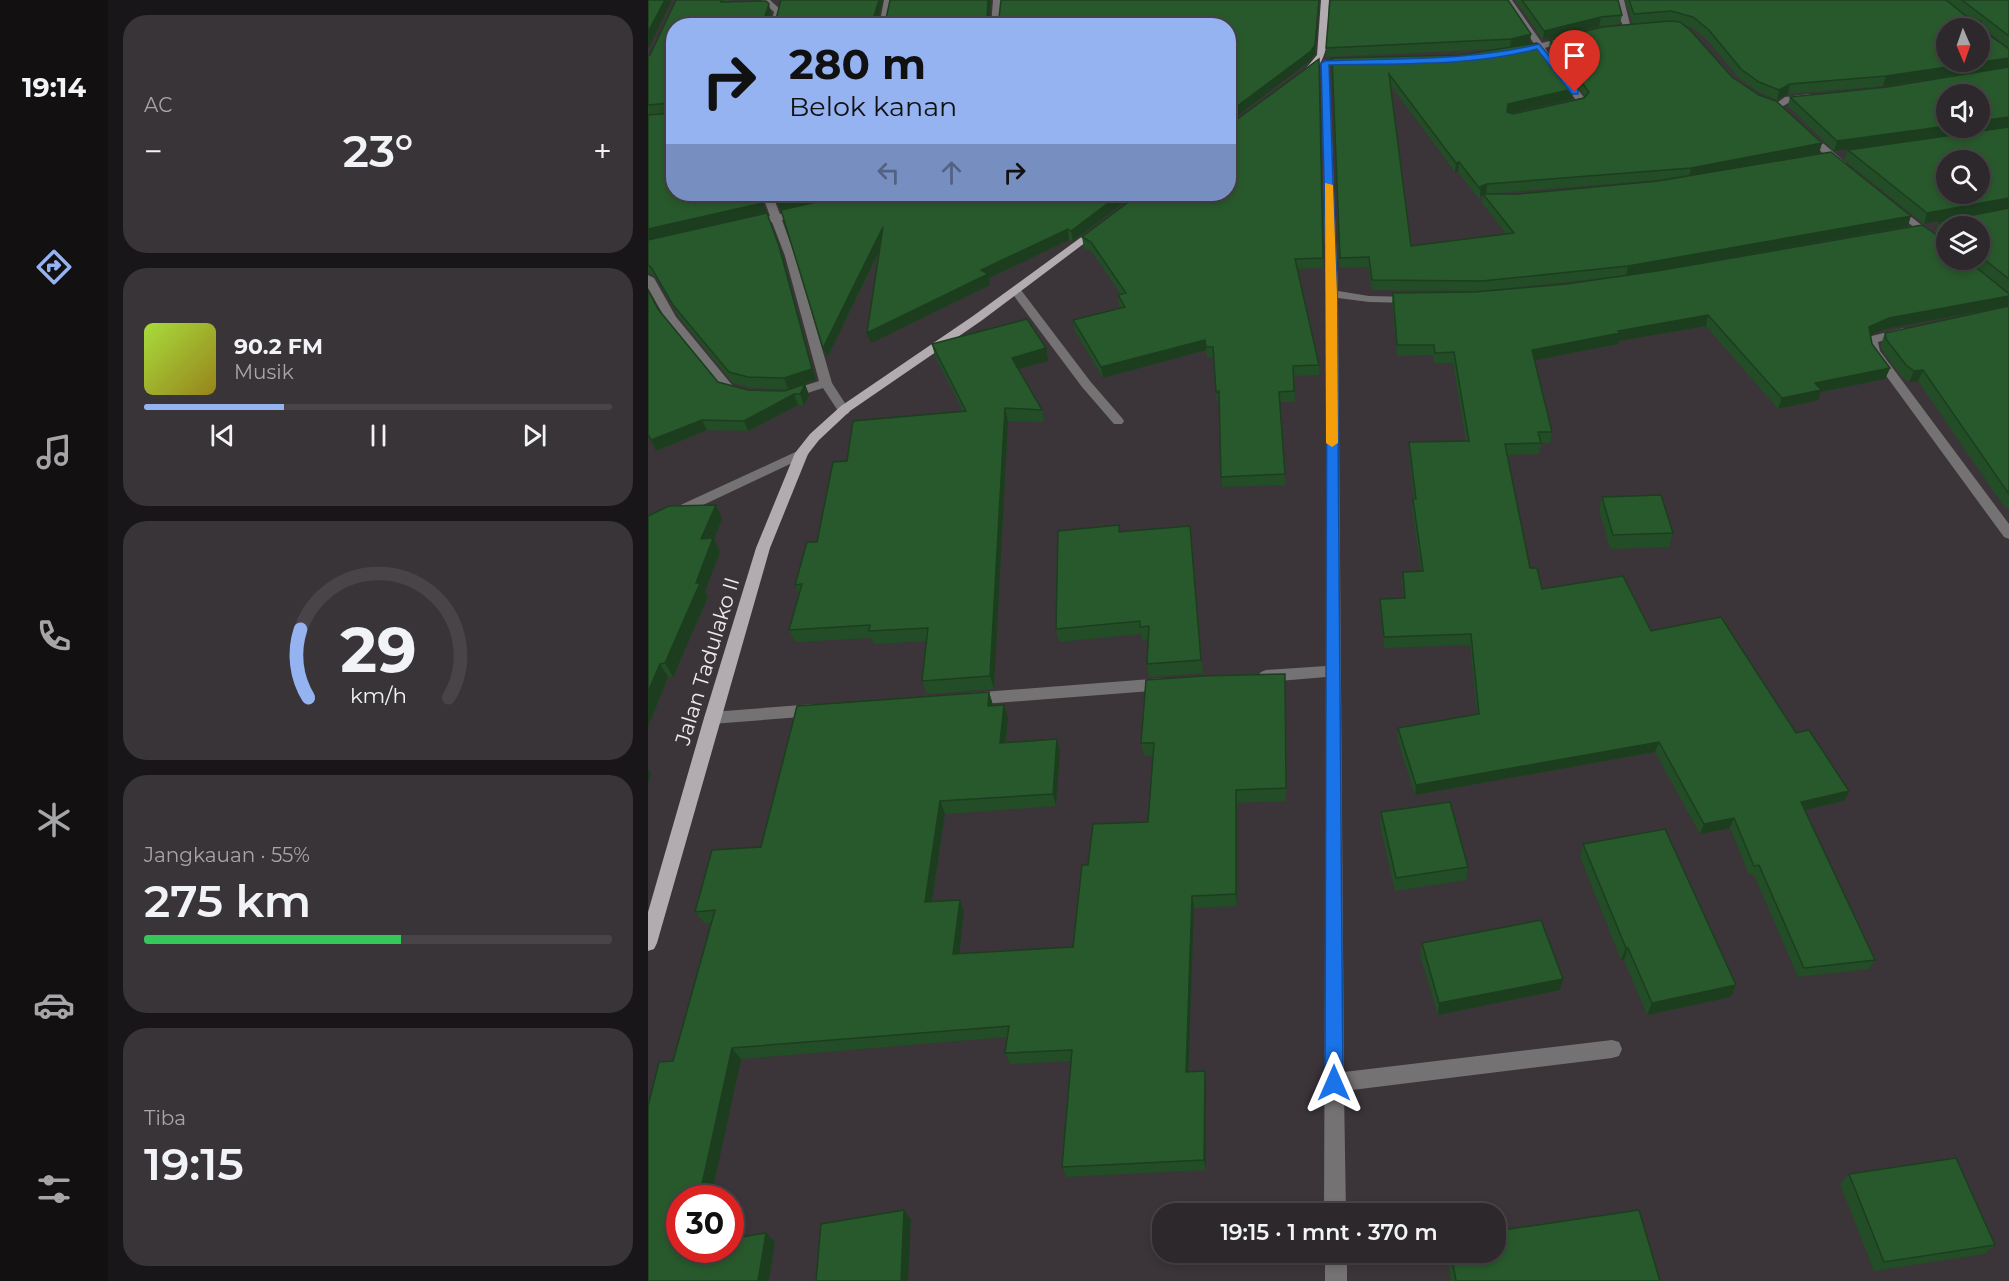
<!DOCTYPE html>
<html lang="id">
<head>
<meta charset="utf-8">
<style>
	body { margin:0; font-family:Montserrat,sans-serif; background:#383437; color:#f1f3f6; height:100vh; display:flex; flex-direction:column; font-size:22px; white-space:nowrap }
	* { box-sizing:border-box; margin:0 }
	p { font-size:20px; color:#a6a6a9 }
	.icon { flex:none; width:33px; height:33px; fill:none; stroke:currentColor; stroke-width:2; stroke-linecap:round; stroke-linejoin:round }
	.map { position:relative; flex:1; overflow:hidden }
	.details { display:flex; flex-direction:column; gap:15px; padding:15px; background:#181618; width:540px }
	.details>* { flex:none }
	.hud { position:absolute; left:18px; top:18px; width:570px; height:183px; border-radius:24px; box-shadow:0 3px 9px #0003,0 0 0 2px #484447; background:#95b2f1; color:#111; overflow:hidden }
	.needle { width:39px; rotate:178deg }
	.buttons { position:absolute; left:1288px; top:18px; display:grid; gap:12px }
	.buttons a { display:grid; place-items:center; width:54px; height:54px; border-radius:50%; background:#2c282b; box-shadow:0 3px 9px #0003,0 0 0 2px #484447; font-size:30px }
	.speed { position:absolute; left:18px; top:1185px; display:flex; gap:12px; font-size:30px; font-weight:700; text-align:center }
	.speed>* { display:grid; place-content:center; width:78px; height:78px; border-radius:50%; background:#2c282b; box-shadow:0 3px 9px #0003,0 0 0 2px #484447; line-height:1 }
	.speed .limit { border:9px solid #d22; background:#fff; color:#111 }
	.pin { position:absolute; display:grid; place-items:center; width:51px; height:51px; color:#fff; margin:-62px -26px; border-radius:50% 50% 50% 0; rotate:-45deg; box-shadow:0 0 6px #0007 }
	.pin .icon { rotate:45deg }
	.me { position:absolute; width:66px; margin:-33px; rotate:0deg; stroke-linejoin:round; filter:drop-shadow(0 0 4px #0008) }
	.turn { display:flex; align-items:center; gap:21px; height:126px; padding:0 24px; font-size:27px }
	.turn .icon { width:78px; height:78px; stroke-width:2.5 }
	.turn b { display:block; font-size:42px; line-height:51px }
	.lanes { display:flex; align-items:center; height:57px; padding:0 24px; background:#0003; justify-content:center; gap:30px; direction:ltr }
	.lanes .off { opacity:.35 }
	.big { font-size:45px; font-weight:600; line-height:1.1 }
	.details .tile { flex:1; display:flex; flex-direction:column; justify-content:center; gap:9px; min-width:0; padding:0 21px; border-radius:24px; background:#383437 }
	.details .dial { align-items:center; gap:0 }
	.dial svg { height:156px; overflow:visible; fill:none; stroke:#484447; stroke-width:7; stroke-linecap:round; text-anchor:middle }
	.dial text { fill:#f1f3f6; stroke:none }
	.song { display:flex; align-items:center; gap:18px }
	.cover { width:72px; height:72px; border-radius:9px; background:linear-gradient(135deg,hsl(80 70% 55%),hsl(50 70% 35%)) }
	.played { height:6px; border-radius:3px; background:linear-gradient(90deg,#95b2f1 30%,#484447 30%) }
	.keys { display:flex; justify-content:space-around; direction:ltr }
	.heat { display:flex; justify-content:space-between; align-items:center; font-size:33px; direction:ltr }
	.charge { height:9px; border-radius:4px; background:linear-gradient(90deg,#34c759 55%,#484447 0) }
	.trip { position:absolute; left:504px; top:1203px; width:354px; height:60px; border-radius:24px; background:#2c282b; box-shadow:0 3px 9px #0003,0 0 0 2px #484447; font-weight:600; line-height:60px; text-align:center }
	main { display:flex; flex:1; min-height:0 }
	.tabs { display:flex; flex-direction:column; width:108px; justify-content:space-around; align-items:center; background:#121011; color:#a6a6a9 }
	.tabs .icon { width:42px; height:42px }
	.tabs .active { color:#95b2f1 }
	.tabs b { font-size:27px; color:#f1f3f6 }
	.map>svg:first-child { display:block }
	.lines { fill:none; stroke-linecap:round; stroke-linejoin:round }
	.minor { fill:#757274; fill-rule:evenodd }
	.major { fill:#b2acb0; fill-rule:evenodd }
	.wall { fill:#224d26; fill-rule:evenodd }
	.shaded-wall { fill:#1c3e1f }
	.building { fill:#28592c; stroke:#1c3e1f; stroke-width:1.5; fill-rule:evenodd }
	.route { fill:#1a73e8; stroke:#114b97; stroke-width:1.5 }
	.slow { fill:#f59e0b }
	.labels { text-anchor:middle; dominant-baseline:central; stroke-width:6; stroke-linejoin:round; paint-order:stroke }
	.street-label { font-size:21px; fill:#eeeaec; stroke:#3b3539 }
</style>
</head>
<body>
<main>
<nav class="tabs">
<b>19:14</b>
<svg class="icon active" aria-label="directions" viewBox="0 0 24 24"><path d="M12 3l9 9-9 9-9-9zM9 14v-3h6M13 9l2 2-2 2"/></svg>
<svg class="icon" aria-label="music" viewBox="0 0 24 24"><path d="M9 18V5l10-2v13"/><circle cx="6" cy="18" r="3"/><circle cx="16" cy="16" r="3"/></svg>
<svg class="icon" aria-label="phone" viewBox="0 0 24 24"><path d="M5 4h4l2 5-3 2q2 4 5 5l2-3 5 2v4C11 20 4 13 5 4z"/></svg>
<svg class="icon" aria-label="climate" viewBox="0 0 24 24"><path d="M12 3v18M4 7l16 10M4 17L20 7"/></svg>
<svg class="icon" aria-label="car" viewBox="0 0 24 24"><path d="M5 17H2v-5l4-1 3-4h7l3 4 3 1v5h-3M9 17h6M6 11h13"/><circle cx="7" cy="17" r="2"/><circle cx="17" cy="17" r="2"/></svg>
<svg class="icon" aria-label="filters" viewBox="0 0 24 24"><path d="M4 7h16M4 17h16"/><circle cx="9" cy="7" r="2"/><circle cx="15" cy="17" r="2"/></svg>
</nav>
<section class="details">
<div class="tile"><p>AC</p>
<div class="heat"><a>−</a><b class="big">23°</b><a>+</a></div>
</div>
<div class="tile">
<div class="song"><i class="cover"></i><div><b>90.2 FM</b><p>Musik</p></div></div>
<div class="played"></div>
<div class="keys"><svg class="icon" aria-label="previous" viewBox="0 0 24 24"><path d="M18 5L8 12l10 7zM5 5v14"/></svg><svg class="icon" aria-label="pause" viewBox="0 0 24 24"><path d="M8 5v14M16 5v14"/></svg><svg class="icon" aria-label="next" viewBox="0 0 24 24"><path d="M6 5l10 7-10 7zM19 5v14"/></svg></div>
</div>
<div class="tile dial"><svg viewBox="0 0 100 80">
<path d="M14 69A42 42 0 1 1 86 69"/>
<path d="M14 69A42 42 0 0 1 10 34" stroke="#95b2f1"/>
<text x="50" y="56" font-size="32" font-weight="700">29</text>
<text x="50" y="72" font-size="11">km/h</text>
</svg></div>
<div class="tile"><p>Jangkauan · 55%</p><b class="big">275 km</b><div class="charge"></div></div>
<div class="tile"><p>Tiba</p><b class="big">19:15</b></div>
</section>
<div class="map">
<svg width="1361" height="1281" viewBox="0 0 1361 1281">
	<rect width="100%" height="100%" fill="#3b3539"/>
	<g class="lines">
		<path class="minor" d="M113,0H122L134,11L130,26H122L126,12Z
			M236,0H244L239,26H231Z
			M345,0H353L351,26H343Z
			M856,0H864L894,43L921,36L925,39L897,48L901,54L900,56H894L890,50L869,54V50L887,45Z
			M968,0H976L984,32L977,30L971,17Z
			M677,60L681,63L690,291L721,296L764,297L770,300L764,303L721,302L690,298L696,1072L964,1040L971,1042L974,1049L971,1056L964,1058L696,1091L698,1214H676L678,677L618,682L613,680L610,676L613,672L618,670L678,666V294L673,63Z
			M914,72L917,73L938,100L934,105L916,111L911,108L913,106L928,100L909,75Z
			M1161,94L1164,95V99L1142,102L1130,109L1125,106L1137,97Z
			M1155,131H1161L1198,163V167H1190L1155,135Z
			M114,194H124L132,214L155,209L160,212L134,220L147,256L184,383L202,411L200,414H192L175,388L141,399L135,395L137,392L171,381L137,256L124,222L102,227L97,224L122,216Z
			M1248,205L1299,245V253L1244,210V206Z
			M0,275L6,278L28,317L84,385L99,392L97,395L93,396L76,391L17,318L0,288Z
			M369,289L373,290L442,381L474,418L476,421L474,424H466L434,387L363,292Z
			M1255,328L1261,332L1259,334L1230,342L1232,351L1361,524V539L1356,537L1220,351V337Z
			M154,449L161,453L159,456L0,531V520Z
			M516,678L521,680L524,684L521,688L516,690L322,705L316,703L314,699L316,695L322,693Z
			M166,704L172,706L174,710L172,714L166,716L64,724L58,722L56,718L58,714L64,712Z
			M677,1252H699V1281H677Z"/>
		<path class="major" d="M673,0H681C679,25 685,64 658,76L654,73L669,55Z
			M450,225L455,228L454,230L333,321L202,411L171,440L160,454L122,548L9,943L6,949L0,951V912L56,718L108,548L147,453L162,434L193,406L325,316Z"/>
	</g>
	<path class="wall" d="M28,0H82L81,2L123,13L122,19H128L235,0L231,19H238L343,0L341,19L351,18L353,0H671L667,54L663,60L580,123V26H26V194H113L112,195L135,257L168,380L140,389L104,388L85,383L30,316L8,277L0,273V56L2,55Z
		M682,0L882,44L874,46L924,99L863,113L865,114L937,97L901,49L902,40L1026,22L1022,21L985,24L977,0H1298L1324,21H1325L1299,0H1361V48L1334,27V30L1361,49V67L1235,86L1140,94L1129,100L1109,91L1091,78L1059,40L1043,27L1034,24L1084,77L1174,143L1171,153L1114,163L1260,226L990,274L1298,241L1287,232L1291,222L1361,208V293L1319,260H1332V226H1299V260L1359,306L1237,329L1222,335L1224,344L1242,368L1237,379L1173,392L1170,400L1130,409L1058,326L971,341L970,344L887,360L904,432L902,443H893L891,454L859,455L882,568L894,589L1003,631L1148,733L1196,801L1156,810L1227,960L1221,969L1150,977L1106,875H1101L1082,828L1052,834L1007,752L767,795L749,738L750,728L829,714L822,645L736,648L732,610V599L756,598L754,583L755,572H773L764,509L765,499H766L761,453V442L818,441L805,363H786L785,355L749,356L744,303L745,293L827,292L918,284L966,277L833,291L724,290L720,267L691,268L684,67L813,55L850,49L678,57ZM743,86L807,172H810L832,200V196L835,195L834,203L858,234L763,246ZM1024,179L1010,181L870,194H839Z
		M867,0H970L974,15L972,24L951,26L895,40Z
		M671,59L675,268L649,269L671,365V375L646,376L647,402H632L637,485L574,487L571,402H569L566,357L559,358L558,350L455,378L427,331L425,320L472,308L471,306L470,295H473L444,252L436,248L434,237Z
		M1361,67V127L1186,151L1140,106L1142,97L1239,87Z
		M1361,127L1276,224L1196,160L1200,150Z
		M126,194H487L425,241L421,240L341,278L342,285L223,343L232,251L179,358L175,348L141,208L132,210Z
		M1361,306V508H1357L1270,381L1261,382L1253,376L1234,350L1233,344L1237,333Z
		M10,309L70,382L100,390L137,391L157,384L161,395L156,405H150L100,431L59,430L8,451L0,435Z
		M284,344L400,361L370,369L394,410L396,422L360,421L346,689L279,694L274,681L279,641L226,644L223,638L147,642L141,630L151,594L147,585L169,542L199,461L315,411L287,356Z
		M954,497L1025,533L1021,547L962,549L951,510Z
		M0,516L74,519L66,539L72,552L57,591L60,597L25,677H20L0,727Z
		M471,525L472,532L542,526L555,673L501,677L499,664L500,640L494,641L493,634L411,642L408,629Z
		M637,674L638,801L589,803V906L546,908L540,1072L557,1071L558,1082V1170L418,1177L414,1167L423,1061L362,1064L357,1053L359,1037L93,1059L32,1250L118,1233L127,1242L121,1281H0L25,1061L64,923H56L47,912L113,847L341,692L345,706L356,705L360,718L358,742L409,739L412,752L408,806L297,814L284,902L312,900L316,912L311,954L425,947L440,865L500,822L505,756H496L493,743Z
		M733,812L820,867L818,880L747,891L732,825Z
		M935,844L1088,985L1083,997L999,1015L976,960H973L932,857Z
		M774,943L915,979L912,990L790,1015L772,955Z
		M1201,1174L1347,1245L1336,1254L1226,1271L1192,1184Z
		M798,1252H848L1012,1281H803Z"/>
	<path class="shaded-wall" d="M17,0H24L0,49V32Z
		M231,0H235L229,26L226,16Z
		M340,0H343L341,26L339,17Z
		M671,0L667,54L663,60L580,123V113Z
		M121,4L123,13L120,25L117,16Z
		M953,17L951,26L895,40L896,31Z
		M883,34L882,44L862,49L863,39Z
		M1361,58V67L1235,86L1238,76Z
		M1142,84L1140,94L1129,100L1131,90Z
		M925,89L924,99L859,114L858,121L860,104Z
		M1361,117V127L1186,151L1189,141L1299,126V128H1332V121Z
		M1174,143L1171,153L1041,177L1043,168Z
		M811,162L810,172H807L808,163Z
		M839,184L838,194L832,196L833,186Z
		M160,194H211L132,210L129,200Z
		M472,194H487L425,241L423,231Z
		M1361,198V208L1276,224L1279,213Z
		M115,203L119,213L0,241V229Z
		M1263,216L1260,226L978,276L980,266Z
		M235,227L238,237L179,358L175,348Z
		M420,229L421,240L341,278L342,285L223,343L219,333L333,270Z
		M131,246L135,257L168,380L140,389L136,378Z
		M1361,296V301L1359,306L1237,329L1217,338L1221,327L1241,318Z
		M1060,315L1058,326L971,341L970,344L883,361L884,350L970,331Z
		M557,340L558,350L455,378L453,367Z
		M398,348L400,361L367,370L364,358Z
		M1242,368L1237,379L1173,392L1170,400L1130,409L1134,398L1167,383Z
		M1275,370L1270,381L1261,382L1266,371Z
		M157,384L161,395L156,405L152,394Z
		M146,394L150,405L100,431L96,421Z
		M357,408L360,421L346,689L342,676Z
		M54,420L59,430L8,451L3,440Z
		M68,505L74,519L66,539L72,552L57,591L60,597L25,677L17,663L48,583L53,539Z
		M12,664L20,677L0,727V692Z
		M341,692L345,705L344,719L340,706Z
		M356,705L360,718L356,755L352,743Z
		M409,739L412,752L408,806L405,794Z
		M1011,742L1007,752L767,795L768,785Z
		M0,769L3,774L0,783Z
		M588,790L589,803V906L588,894Z
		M1201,791L1196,801L1148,812L1153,802Z
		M292,801L297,814L282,914L277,902Z
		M1086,818L1082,828L1052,834L1056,824Z
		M544,896L546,908L540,1083L538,1072Z
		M312,900L316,912L310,966L305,954Z
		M978,948H980L976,960H973Z
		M915,979L912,990L790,1015L791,1003Z
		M1088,985L1083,997L999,1015L1004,1003Z
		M84,1048L93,1059L63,1198H51Z
		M557,1071L558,1082V1170L556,1160Z
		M256,1210L263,1220L260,1281H253Z
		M118,1233L127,1242L121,1281H110Z"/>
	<path class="building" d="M0,0H17L0,32Z
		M28,0H74L73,2L118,1L121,4L117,16L119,19H128L133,0H231L226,16L229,19H238L242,0H340L339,17L341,19L351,18L353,0H671L667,45L663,51L580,113V26H26V194H112L115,203L0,229V115L24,113V105L22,103L0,105V56L2,55Z
		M682,0H860L883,34L863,39L678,48Z
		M874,0H970L974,15L953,17L896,31Z
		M981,0H1298L1324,21H1333L1334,30L1361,49V58L1238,76L1142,84L1131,90L1111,82L1093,69L1061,30L1045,17L1023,11L986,14ZM1299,28H1332V62H1299Z
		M1314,0H1361V36Z
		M1021,21L1032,22L1043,31L1084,77L1111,95L1128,101L1174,143L1043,168L839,184L833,186V190L811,162L808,163L741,74L763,246L866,233L835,194H870L1010,181L1183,152L1263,216L980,266L834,281L724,280L721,257L692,258L684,58L813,55L889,43L925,89L860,104L859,112L865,114L936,98L941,92L902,40L954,27Z
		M671,59L675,258L647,259L671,365L645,366L646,391L631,392L637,474L573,477L571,391L568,392L565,347H558L557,340L453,367L425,320L477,307L470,295L478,293L443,242L434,237L491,194H580V126Z
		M1361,67V117L1332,121V94H1299V126L1189,141L1142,97L1239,87Z
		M1361,127V198L1279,213L1200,150ZM1299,160H1332V194H1299Z
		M126,194H160L129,200Z
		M203,194H472L423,231L420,229L333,270L340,274L219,333L235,227L175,348L133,210Z
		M1361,208V279L1332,256V226H1299V228L1291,222Z
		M119,213L131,246L164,369L136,378L100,377L81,372L25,305L3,267L0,265V240Z
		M1274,225L1299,242V260H1319L1361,294V296L1241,318L1221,327L1224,344L1242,368L1167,383L1173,390L1134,398L1060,315L970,331L972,333L884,350L904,432H890L893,443L857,444L882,568H889L894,589L975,576L1003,631L1073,617L1148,733L1161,730L1201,791L1153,802L1227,960L1156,968L1111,865L1106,866L1086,818L1056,824L1011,742L768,785L750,728L831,714L823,634L736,637L732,599L757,598L755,572L775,571L765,499H768L761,442L821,441L806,352L787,353L786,345H749L745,293L827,292L918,284L1009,271Z
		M0,290L10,309L70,382L100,390L137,391L157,384L152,394H146L96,421L54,420L3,440L0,434Z
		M1361,306V494L1275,370L1266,371L1258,365L1238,339L1237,333Z
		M379,319L398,348L364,358L394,410L357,408L342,676L274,681L280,628L221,631L222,625L141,630L154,584L147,585L159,542H169L185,462L199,461L205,421L318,411L284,344Z
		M1013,495L1025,533L965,535L954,497Z
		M68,505L53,539L65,538L48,583H52L17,663L12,664L0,692V516L21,506Z
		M471,525V532L542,526L553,660L499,664L501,626L492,627V621L408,629L410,531Z
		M637,674L638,788L588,790V894L544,896L538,1072L557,1071L556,1160L414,1167L424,1050L357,1053L361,1026L84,1048L51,1198H32V1250H82V1239L118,1233L110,1281H0V1106L11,1062L25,1061L67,910L47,912L64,850L113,847L149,706L341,692L340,706L356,705L352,743L409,739L405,794L292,801L277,902L312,900L305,954L425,947L434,865H440L445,824L500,822L506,743H493L498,680L554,676Z
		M802,802L820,867L748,878L733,812Z
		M1017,829L1088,985L1004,1003L980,948H978L935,844Z
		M893,920L915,979L791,1003L774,943Z
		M1308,1158L1347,1245L1236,1262L1201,1174Z
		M256,1210L253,1281H168L173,1224Z
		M991,1210L1012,1281H808L803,1252H848V1231Z"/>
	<path class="route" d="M891,44L930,90V94H924L889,49C822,67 750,63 681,65L689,294L695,1083L692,1089L686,1092L680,1089L677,1083L679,294L673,63L677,61C748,58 822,61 891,44Z"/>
	<path class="slow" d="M677,183L685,185L689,294L690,443L684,447L678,443Z"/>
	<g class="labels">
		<g class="street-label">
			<text transform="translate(59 661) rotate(-73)">Jalan Tadulako II</text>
		</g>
	</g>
</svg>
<div class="buttons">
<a><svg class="needle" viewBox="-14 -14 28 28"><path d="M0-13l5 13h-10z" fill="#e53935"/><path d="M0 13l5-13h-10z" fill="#a6a6a9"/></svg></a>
<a><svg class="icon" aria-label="sound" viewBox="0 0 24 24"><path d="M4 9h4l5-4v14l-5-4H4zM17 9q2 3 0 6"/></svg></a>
<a><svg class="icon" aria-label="search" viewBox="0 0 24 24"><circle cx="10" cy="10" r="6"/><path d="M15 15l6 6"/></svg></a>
<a><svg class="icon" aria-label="layers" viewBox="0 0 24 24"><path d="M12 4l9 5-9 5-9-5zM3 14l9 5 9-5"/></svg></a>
</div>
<div class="speed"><div class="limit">30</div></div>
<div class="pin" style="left:927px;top:92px;background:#d93025"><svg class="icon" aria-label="arrive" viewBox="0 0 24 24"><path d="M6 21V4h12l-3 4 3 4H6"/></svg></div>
<svg class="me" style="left:686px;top:1083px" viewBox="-20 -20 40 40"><path d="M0-17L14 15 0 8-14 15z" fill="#1a73e8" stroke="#fff" stroke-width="4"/></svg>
<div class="trip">19:15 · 1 mnt · 370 m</div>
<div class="hud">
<div class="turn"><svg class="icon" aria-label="right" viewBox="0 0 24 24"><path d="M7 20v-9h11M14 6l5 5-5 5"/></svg><div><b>280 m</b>Belok kanan</div></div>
<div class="lanes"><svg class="icon off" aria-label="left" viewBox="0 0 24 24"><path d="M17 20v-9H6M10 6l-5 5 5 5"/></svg><svg class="icon off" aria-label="ahead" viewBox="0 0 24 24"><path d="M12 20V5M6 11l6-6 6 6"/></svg><svg class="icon" aria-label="right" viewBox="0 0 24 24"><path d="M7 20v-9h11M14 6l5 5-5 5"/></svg></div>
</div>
</div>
</main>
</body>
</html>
